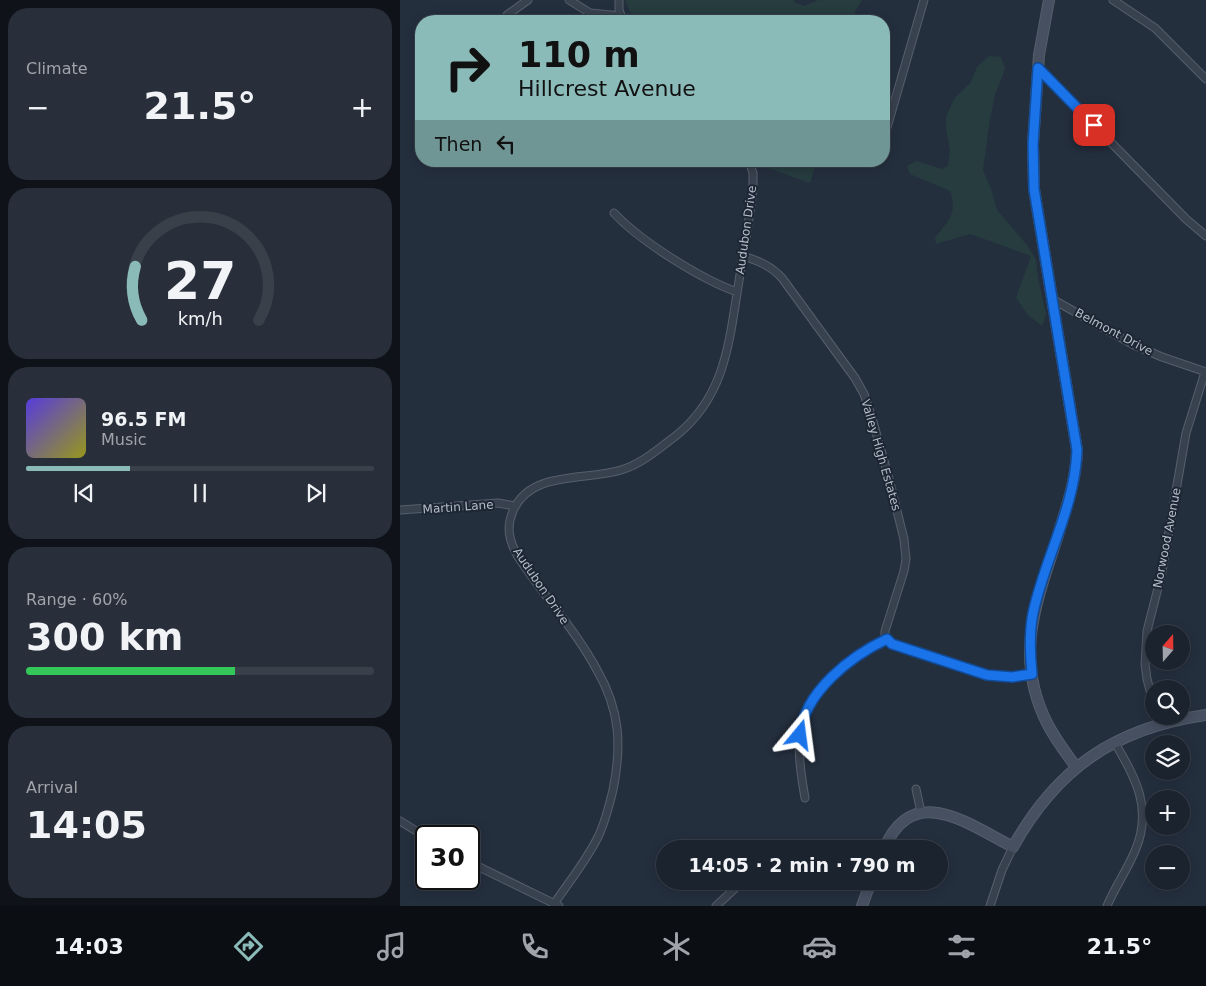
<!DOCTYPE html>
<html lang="en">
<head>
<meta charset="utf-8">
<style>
	body { margin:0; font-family:"DejaVu Sans",sans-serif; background:#282f3a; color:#f1f3f6; height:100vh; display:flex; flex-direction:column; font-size:19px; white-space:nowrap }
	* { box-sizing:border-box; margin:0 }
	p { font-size:16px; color:#a0a4aa }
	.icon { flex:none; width:28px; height:28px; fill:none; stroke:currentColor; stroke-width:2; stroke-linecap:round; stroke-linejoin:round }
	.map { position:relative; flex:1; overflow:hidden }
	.panel { display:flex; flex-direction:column; gap:8px; padding:8px; background:#0f1319; width:400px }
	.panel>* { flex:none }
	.banner { position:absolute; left:15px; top:15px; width:475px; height:152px; border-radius:20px; box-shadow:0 2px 12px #0003,0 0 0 1px #39404a; background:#8bbbb9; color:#111; overflow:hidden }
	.needle { width:32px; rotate:20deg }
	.fabs { position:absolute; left:745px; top:625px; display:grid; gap:10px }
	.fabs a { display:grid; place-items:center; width:45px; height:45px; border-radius:50%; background:#1b232e; box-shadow:0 2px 12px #0003,0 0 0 1px #39404a; font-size:25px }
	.speed { position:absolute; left:15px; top:825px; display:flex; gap:10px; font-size:25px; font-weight:700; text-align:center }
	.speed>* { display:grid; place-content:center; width:65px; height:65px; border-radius:50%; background:#1b232e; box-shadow:0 2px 12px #0003,0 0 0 1px #39404a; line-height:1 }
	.speed .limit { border:2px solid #111; border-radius:8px; background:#fff; color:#111 }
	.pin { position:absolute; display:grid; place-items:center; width:42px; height:42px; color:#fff; margin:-21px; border-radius:10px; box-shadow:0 2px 8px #0006 }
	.me { position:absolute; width:55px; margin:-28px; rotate:16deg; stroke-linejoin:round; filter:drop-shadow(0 0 4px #0008) }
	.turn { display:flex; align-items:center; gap:18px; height:105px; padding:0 20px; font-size:22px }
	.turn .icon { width:65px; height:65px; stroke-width:2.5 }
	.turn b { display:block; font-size:35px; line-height:42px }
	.then { display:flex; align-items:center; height:48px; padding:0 20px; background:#0003; gap:10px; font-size:19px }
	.big { font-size:38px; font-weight:700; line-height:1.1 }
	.panel .card { flex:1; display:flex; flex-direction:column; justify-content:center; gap:8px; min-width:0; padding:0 18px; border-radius:20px; background:#282f3a }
	.panel .dial { align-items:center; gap:0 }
	.dial svg { height:130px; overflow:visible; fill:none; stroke:#39404a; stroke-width:7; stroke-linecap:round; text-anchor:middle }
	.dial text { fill:#f1f3f6; stroke:none }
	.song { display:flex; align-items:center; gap:15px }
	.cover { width:60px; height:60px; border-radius:8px; background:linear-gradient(135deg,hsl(250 70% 55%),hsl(60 70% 35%)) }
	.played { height:5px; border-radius:2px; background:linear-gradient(90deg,#8bbbb9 30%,#39404a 30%) }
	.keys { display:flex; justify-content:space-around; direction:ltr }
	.heat { display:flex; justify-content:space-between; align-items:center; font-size:28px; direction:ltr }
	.charge { height:8px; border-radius:4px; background:linear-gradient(90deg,#34c759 60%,#39404a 0) }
	.trip { position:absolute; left:256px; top:840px; width:292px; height:50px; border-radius:25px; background:#1b232e; box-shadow:0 2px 12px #0003,0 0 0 1px #39404a; font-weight:700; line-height:50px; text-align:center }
	.tab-bar { display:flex; height:80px; justify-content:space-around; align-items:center; background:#0b0e12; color:#a0a4aa }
	.tab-bar .icon { width:35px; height:35px }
	.tab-bar .current { color:#8bbbb9 }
	.tab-bar b { font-size:22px; color:#f1f3f6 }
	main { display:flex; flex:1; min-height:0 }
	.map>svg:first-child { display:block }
	.green { fill:#263c3f }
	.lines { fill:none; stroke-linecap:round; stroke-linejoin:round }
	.street-casing { stroke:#565f6c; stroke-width:9 }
	.secondary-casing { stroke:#565f6c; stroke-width:12 }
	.street { stroke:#38414e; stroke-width:7 }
	.secondary { stroke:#465061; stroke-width:10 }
	.route-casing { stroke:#114b97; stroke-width:12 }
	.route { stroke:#1a73e8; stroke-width:9 }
	.labels { text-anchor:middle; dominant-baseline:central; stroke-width:4; stroke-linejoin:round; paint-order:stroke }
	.street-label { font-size:12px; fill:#b4bcc9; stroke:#1d2633 }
</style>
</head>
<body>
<main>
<section class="panel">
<div class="card"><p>Climate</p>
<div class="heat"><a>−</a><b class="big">21.5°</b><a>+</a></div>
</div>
<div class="card dial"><svg viewBox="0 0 100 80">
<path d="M14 69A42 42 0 1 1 86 69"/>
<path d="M14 69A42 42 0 0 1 10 36" stroke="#8bbbb9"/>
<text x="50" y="56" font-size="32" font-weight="700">27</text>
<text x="50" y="72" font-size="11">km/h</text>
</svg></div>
<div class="card">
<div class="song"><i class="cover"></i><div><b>96.5 FM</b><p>Music</p></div></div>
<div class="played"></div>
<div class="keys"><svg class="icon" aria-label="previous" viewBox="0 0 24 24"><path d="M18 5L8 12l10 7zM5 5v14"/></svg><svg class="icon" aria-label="pause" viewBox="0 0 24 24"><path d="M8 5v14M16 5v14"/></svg><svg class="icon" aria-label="next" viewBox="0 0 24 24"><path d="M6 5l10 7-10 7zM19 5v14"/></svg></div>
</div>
<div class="card"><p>Range · 60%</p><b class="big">300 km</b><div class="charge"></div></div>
<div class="card"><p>Arrival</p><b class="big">14:05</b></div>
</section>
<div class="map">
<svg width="806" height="906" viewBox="0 0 806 906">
	<rect width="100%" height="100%" fill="#242f3e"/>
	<path class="green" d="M225,0H394V2L404,6L418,0H462L453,15L452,21H234Z
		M589,56L601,57L605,69L595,95L590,119L583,170L591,189L597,210L627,245L636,260L638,278L646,314L642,326L628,315L616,298L631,256L570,234L536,244L535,238C548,221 558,214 550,191L510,174L507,166L517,161L542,169L548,166L550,151L546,127V117L554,99L571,82L577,67Z
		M361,161H417L410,183L362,166Z"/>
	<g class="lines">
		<defs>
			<path id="street" d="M169,0L190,13L221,16
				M219,0V10L223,21
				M713,0L755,28L806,79
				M107,15L128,0
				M638,68L786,219L806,236
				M486,131L524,0
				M214,213C241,242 301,279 337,292
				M343,256C359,261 371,266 382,278L455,378L464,394L472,418L488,475L504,539L506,559L504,571L485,631V637L492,644L587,675L612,677L631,674
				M652,299L734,345L762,357L806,372
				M0,510L98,503L115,506
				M754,706L747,679L745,664L747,631L762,572L786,433L805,372
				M516,789L521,812
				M405,798C401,775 397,751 401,728C407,690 455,655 487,639
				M0,821L26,837
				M69,862L159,906
				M154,904C169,882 186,861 198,837C205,823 209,806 213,790C222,745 220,710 197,670C175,629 142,594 117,555C109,540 106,527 113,511C130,470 186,481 221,470C242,464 261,447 278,434C325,395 329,343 338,287C343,255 349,222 353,190V173L349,161
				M316,906L343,881
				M590,906L602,870L613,847
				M707,906C715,887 727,870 735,851C753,809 736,779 715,743"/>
			<path id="secondary" d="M649,0L639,55L633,144L634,189L677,450C676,480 667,506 658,535C637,601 613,655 647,723C655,739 666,753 676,767
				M484,849C513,781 568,824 613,847C657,768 715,728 806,715
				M462,906L471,881"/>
		</defs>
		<use href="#street" class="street-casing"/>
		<use href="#secondary" class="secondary-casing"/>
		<use href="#street" class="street"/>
		<use href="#secondary" class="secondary"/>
	</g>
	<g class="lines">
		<defs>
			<path id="route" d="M400,735C404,692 451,656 487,639L492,644L587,675L612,677L632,674C630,654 629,633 633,613C645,557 675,508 677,450L634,189L633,144L638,68L694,125"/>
		</defs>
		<use href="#route" class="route-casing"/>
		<use href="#route" class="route"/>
	</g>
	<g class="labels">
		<g class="street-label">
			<text transform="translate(346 230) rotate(-82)">Audubon Drive</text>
			<text transform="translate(714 332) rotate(28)">Belmont Drive</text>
			<text transform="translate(481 455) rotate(74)">Valley High Estates</text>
			<text transform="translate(58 507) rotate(-4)">Martin Lane</text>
			<text transform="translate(767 538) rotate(-79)">Norwood Avenue</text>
			<text transform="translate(141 586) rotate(56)">Audubon Drive</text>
		</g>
	</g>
</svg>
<div class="fabs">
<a><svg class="needle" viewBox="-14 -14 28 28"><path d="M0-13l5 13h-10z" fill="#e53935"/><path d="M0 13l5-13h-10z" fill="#a0a4aa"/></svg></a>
<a><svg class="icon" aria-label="search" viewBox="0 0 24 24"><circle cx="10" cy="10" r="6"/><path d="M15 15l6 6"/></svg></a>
<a><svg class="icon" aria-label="layers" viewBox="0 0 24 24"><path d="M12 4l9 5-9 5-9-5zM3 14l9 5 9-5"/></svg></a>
<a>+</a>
<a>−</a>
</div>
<div class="speed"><div class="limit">30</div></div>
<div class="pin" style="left:694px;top:125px;background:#d93025"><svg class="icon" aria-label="arrive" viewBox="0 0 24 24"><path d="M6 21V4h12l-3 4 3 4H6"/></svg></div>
<svg class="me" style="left:400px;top:735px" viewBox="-20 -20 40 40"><path d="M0-17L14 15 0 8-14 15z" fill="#1a73e8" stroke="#fff" stroke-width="4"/></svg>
<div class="trip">14:05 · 2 min · 790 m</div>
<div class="banner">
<div class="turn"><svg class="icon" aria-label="right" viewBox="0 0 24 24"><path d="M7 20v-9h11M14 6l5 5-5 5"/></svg><div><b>110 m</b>Hillcrest Avenue</div></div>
<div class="then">Then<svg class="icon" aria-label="left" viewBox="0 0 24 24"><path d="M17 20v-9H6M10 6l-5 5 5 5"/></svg></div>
</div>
</div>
</main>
<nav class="tab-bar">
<b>14:03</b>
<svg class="icon current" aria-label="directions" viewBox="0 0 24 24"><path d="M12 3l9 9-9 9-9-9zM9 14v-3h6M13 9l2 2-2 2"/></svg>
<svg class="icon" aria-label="music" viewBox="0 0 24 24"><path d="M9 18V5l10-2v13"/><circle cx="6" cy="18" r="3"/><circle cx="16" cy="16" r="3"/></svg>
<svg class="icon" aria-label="phone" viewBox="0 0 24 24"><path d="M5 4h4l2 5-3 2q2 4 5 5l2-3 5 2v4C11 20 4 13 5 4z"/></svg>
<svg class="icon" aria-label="climate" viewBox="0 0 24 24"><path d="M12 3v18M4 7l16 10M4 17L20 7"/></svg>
<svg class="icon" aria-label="car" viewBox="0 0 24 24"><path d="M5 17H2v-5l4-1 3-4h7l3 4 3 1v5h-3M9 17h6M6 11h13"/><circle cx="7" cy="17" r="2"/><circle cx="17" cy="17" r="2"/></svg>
<svg class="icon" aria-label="filters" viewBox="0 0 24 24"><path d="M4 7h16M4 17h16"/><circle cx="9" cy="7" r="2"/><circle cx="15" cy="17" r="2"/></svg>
<b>21.5°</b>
</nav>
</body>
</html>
